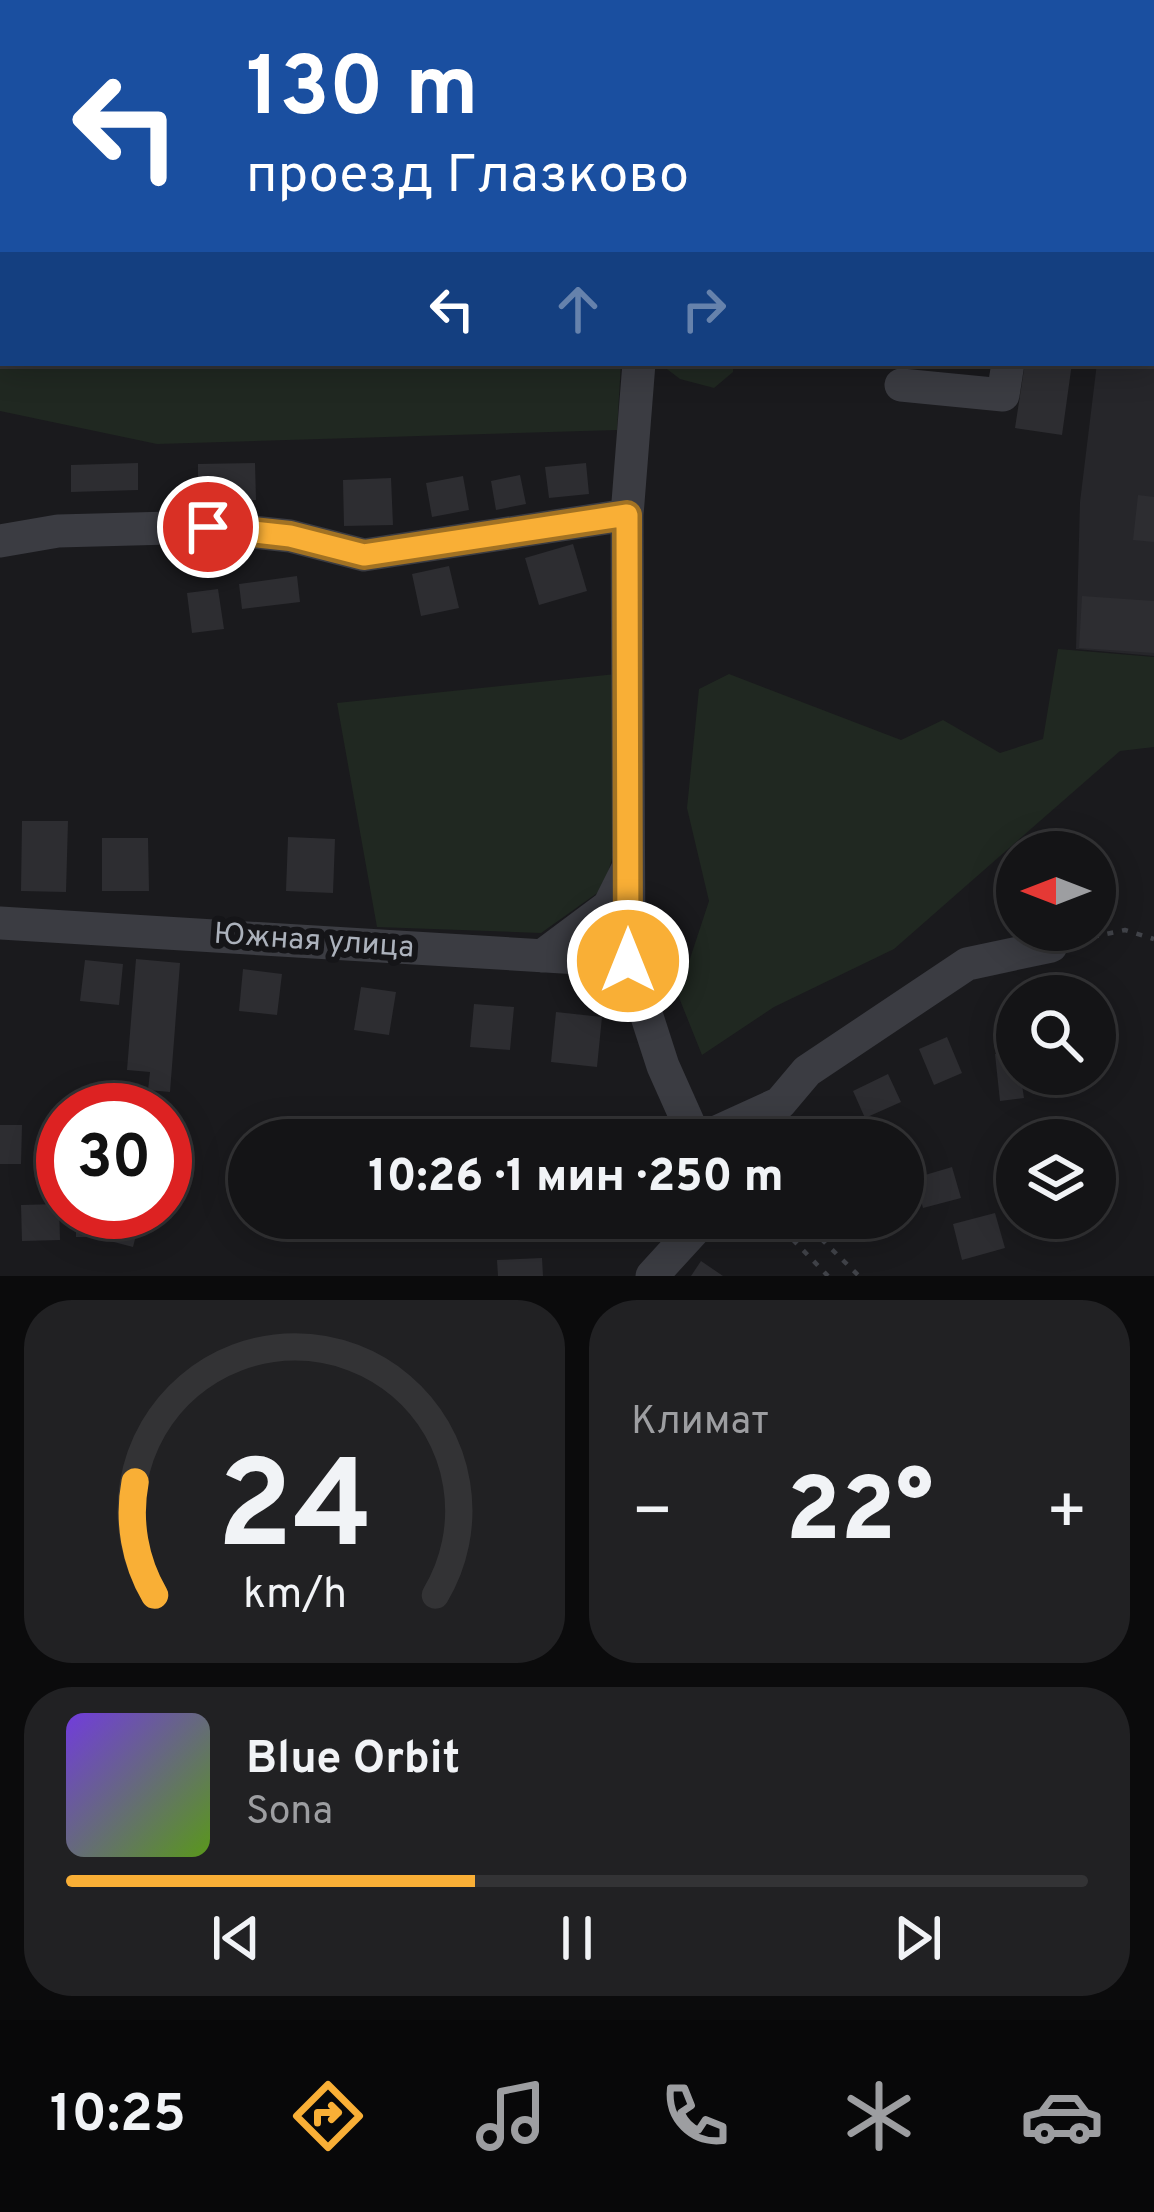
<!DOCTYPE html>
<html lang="ru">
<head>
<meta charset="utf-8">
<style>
	body { margin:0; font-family:Overpass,sans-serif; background:#212123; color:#f1f3f6; height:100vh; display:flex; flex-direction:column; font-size:45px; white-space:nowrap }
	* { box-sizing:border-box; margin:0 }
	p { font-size:39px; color:#9d9ea1 }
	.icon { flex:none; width:66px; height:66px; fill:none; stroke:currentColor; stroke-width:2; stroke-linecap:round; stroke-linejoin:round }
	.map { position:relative; height:1276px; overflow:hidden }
	.side { display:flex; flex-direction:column; gap:24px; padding:24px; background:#0b0b0c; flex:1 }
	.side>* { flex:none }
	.banner { position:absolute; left:0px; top:0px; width:1155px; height:366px; box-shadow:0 6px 30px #0003,0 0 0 3px #333335; background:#1a4fa0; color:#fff; overflow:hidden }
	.needle { width:78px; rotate:270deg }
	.tools { position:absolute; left:996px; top:831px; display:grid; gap:24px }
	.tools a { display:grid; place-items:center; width:120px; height:120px; border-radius:50%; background:#141416; box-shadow:0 6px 30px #0003,0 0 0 3px #333335; font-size:60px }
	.speed { position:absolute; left:36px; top:1083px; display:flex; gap:24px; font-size:60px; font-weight:700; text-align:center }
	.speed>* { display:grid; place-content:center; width:156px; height:156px; border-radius:50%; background:#141416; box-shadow:0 6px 30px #0003,0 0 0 3px #333335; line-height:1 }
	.speed .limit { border:18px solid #d22; background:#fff; color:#111 }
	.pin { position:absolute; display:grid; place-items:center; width:102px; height:102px; color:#fff; margin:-51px; border:6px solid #fff; border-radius:50%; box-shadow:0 3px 12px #0007 }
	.me { position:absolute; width:132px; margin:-66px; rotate:0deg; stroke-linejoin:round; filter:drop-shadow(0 0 9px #0008) }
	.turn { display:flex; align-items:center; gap:42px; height:252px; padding:0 48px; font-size:54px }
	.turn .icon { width:156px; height:156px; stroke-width:2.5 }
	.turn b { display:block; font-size:84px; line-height:102px }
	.lanes { display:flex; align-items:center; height:114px; padding:0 48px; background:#0003; justify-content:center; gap:60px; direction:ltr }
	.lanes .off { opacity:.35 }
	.big { font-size:90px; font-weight:800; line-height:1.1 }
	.side .widget { flex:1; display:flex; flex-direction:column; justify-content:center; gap:18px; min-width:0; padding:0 42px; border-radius:48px; background:#212123 }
	.side .dial { align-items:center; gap:0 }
	.dial svg { height:312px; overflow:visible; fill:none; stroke:#333335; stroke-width:7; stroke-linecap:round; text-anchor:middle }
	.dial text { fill:#f1f3f6; stroke:none }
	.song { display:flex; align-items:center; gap:36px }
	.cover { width:144px; height:144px; border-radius:18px; background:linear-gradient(135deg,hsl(260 70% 55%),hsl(90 70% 35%)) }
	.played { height:12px; border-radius:6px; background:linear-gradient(90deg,#f9af36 40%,#333335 40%) }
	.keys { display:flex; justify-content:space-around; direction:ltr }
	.heat { display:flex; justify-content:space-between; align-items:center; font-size:66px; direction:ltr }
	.side .tiles { flex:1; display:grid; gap:24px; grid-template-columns:1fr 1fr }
	.widget:last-child { grid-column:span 2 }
	.trip { position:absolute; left:228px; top:1119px; width:696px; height:120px; border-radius:60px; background:#141416; box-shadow:0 6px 30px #0003,0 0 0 3px #333335; font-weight:800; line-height:120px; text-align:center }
	.menu { display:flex; height:192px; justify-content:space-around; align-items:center; background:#080809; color:#9d9ea1 }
	.menu .icon { width:84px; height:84px }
	.menu .current { color:#f9af36 }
	.menu b { font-size:54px; color:#f1f3f6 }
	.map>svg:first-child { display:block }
	.built { fill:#26262a }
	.green { fill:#202821 }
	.building { fill:#2d2d31 }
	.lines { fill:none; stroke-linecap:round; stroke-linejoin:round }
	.path { stroke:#414349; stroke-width:4.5; stroke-dasharray:6 9; stroke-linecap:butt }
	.minor { stroke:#3b3c42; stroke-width:33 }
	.major { stroke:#575961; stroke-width:42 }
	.route-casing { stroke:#a27223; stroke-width:30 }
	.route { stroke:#f9af36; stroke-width:21 }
	.labels { text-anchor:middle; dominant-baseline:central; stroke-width:12; stroke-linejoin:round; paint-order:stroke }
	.street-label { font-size:30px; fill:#acb2bc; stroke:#151518 }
</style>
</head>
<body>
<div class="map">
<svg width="1154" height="1276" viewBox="0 0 1154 1276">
	<rect width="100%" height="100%" fill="#1a1a1d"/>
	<path class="built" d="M1154,245V656L1076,649L1080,502L1097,363H1152Z"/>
	<path class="green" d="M0,49L3,363H621L617,430L157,444L0,411Z
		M659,363H733V372L714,388L680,379Z
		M1058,649L1154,657V747L1120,751L894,949L774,1007L702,1055L678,995L709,901L687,808L699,689L729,674L901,740L943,720L1000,753L1043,739Z
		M616,674L614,852L603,889L541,933L377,927L337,703Z"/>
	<path class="building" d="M1025,363H1072L1062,435L1015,428Z
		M138,463V490L71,492V465Z
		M255,463L256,500H198V464Z
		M586,463L589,494L549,498L545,467Z
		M520,475L526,504L496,510L491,481Z
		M463,476L469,510L432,517L426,483Z
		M391,478L393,525L344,526L343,480Z
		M1138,495L1154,497V542L1133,540Z
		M573,544L587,591L539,605L525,558Z
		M449,566L459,608L421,616L412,574Z
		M297,576L300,602L242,609L239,584Z
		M218,589L224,629L192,633L187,593Z
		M1082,596L1154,601V653L1079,648Z
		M22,821H68L66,892L21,891Z
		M288,837L335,839L333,893L286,891Z
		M102,838H148L149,891H102Z
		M136,959L180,963L170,1092L148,1090L150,1072L127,1070Z
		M85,960L123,964L119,1005L80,1001Z
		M243,969L282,974L277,1015L239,1011Z
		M361,987L396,992L389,1035L354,1030Z
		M474,1004L514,1007L510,1050L470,1047Z
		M556,1012L602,1017L597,1067L551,1062Z
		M947,1037L962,1073L934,1085L919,1049Z
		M1017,1052L1024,1098L1000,1101L995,1054Z
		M888,1074L901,1102L865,1118L853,1091Z
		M0,1125H22L21,1164H0Z
		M952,1167L961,1198L923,1208L915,1178Z
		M59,1204L60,1240L22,1241L21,1205Z
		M76,1212H100V1237H76Z
		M117,1212H142L133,1247L110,1241Z
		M995,1213L1005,1248L962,1260L953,1224Z
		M542,1258L543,1276H498L497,1260Z
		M701,1261L723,1276H691Z"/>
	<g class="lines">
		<path class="path" d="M1078,940L1125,930L1154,939
			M772,1218L828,1276
			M800,1218L859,1276"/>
		<path class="minor" d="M885,3L886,0
			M1152,151L1154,152
			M639,363L627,515L629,961L663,1066L696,1140
			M901,385L1003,395L1008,363
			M0,541L58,531L208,527L290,536L364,555L627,515
			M0,923L629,961
			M542,956L609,906L627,870
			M699,1140L780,1103L807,1071L967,964L1051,946
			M652,1276L705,1218"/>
		<path class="major" d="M560,0L577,3
			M1152,90H1154"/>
	</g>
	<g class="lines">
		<defs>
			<path id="route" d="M208,527L290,536L364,555L627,515L628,961"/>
		</defs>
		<use href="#route" class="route-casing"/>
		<use href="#route" class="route"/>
	</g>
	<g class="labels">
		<g class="street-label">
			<text transform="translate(314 942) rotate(4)">Южная улица</text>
		</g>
	</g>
</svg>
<div class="tools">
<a><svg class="needle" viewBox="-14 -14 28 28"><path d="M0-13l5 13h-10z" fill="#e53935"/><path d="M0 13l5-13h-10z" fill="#9d9ea1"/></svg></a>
<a><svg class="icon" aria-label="search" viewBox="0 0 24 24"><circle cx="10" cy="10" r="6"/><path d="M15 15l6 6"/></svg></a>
<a><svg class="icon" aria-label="layers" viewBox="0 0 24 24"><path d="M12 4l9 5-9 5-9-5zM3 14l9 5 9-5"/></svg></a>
</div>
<div class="speed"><div class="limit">30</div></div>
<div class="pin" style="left:208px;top:527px;background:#d93025"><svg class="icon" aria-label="arrive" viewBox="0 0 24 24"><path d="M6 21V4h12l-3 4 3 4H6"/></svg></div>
<svg class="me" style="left:628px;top:961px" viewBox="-20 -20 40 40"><circle r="17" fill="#f9af36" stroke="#fff" stroke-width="3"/><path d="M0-11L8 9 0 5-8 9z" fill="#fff"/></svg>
<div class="trip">10:26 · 1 мин · 250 m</div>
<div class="banner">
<div class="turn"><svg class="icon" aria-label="left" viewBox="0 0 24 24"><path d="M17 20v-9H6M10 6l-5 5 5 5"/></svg><div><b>130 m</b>проезд Глазково</div></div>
<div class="lanes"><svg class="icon" aria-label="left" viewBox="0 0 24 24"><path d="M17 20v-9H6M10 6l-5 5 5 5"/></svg><svg class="icon off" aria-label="ahead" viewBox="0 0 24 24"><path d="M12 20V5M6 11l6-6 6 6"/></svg><svg class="icon off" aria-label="right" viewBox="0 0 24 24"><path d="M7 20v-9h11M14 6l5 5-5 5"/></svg></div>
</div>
</div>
<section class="side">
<div class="tiles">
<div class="widget dial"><svg viewBox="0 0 100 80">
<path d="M14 69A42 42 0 1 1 86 69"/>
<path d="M14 69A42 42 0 0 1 9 40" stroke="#f9af36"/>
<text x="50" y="56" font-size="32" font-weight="700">24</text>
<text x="50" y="72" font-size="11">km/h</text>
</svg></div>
<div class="widget"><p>Климат</p>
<div class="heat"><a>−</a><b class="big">22°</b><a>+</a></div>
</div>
<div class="widget">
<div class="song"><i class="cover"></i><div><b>Blue Orbit</b><p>Sona</p></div></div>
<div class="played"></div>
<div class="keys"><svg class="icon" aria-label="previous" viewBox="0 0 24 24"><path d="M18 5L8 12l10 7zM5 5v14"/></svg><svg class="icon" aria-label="pause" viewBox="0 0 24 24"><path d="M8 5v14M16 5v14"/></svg><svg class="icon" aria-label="next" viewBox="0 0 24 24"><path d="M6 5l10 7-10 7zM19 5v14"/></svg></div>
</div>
</div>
</section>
<nav class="menu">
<b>10:25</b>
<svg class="icon current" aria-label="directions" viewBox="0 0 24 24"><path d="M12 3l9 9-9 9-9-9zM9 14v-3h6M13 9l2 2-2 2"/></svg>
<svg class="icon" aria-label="music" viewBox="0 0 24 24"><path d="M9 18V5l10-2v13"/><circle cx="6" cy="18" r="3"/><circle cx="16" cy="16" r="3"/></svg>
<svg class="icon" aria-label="phone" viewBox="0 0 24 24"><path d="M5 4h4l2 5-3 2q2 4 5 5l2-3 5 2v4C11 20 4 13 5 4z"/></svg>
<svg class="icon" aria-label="climate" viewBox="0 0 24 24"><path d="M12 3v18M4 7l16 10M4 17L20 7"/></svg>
<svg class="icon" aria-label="car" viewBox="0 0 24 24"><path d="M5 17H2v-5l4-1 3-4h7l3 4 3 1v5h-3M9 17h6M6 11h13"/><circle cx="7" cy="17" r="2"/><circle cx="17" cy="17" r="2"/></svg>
</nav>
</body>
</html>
